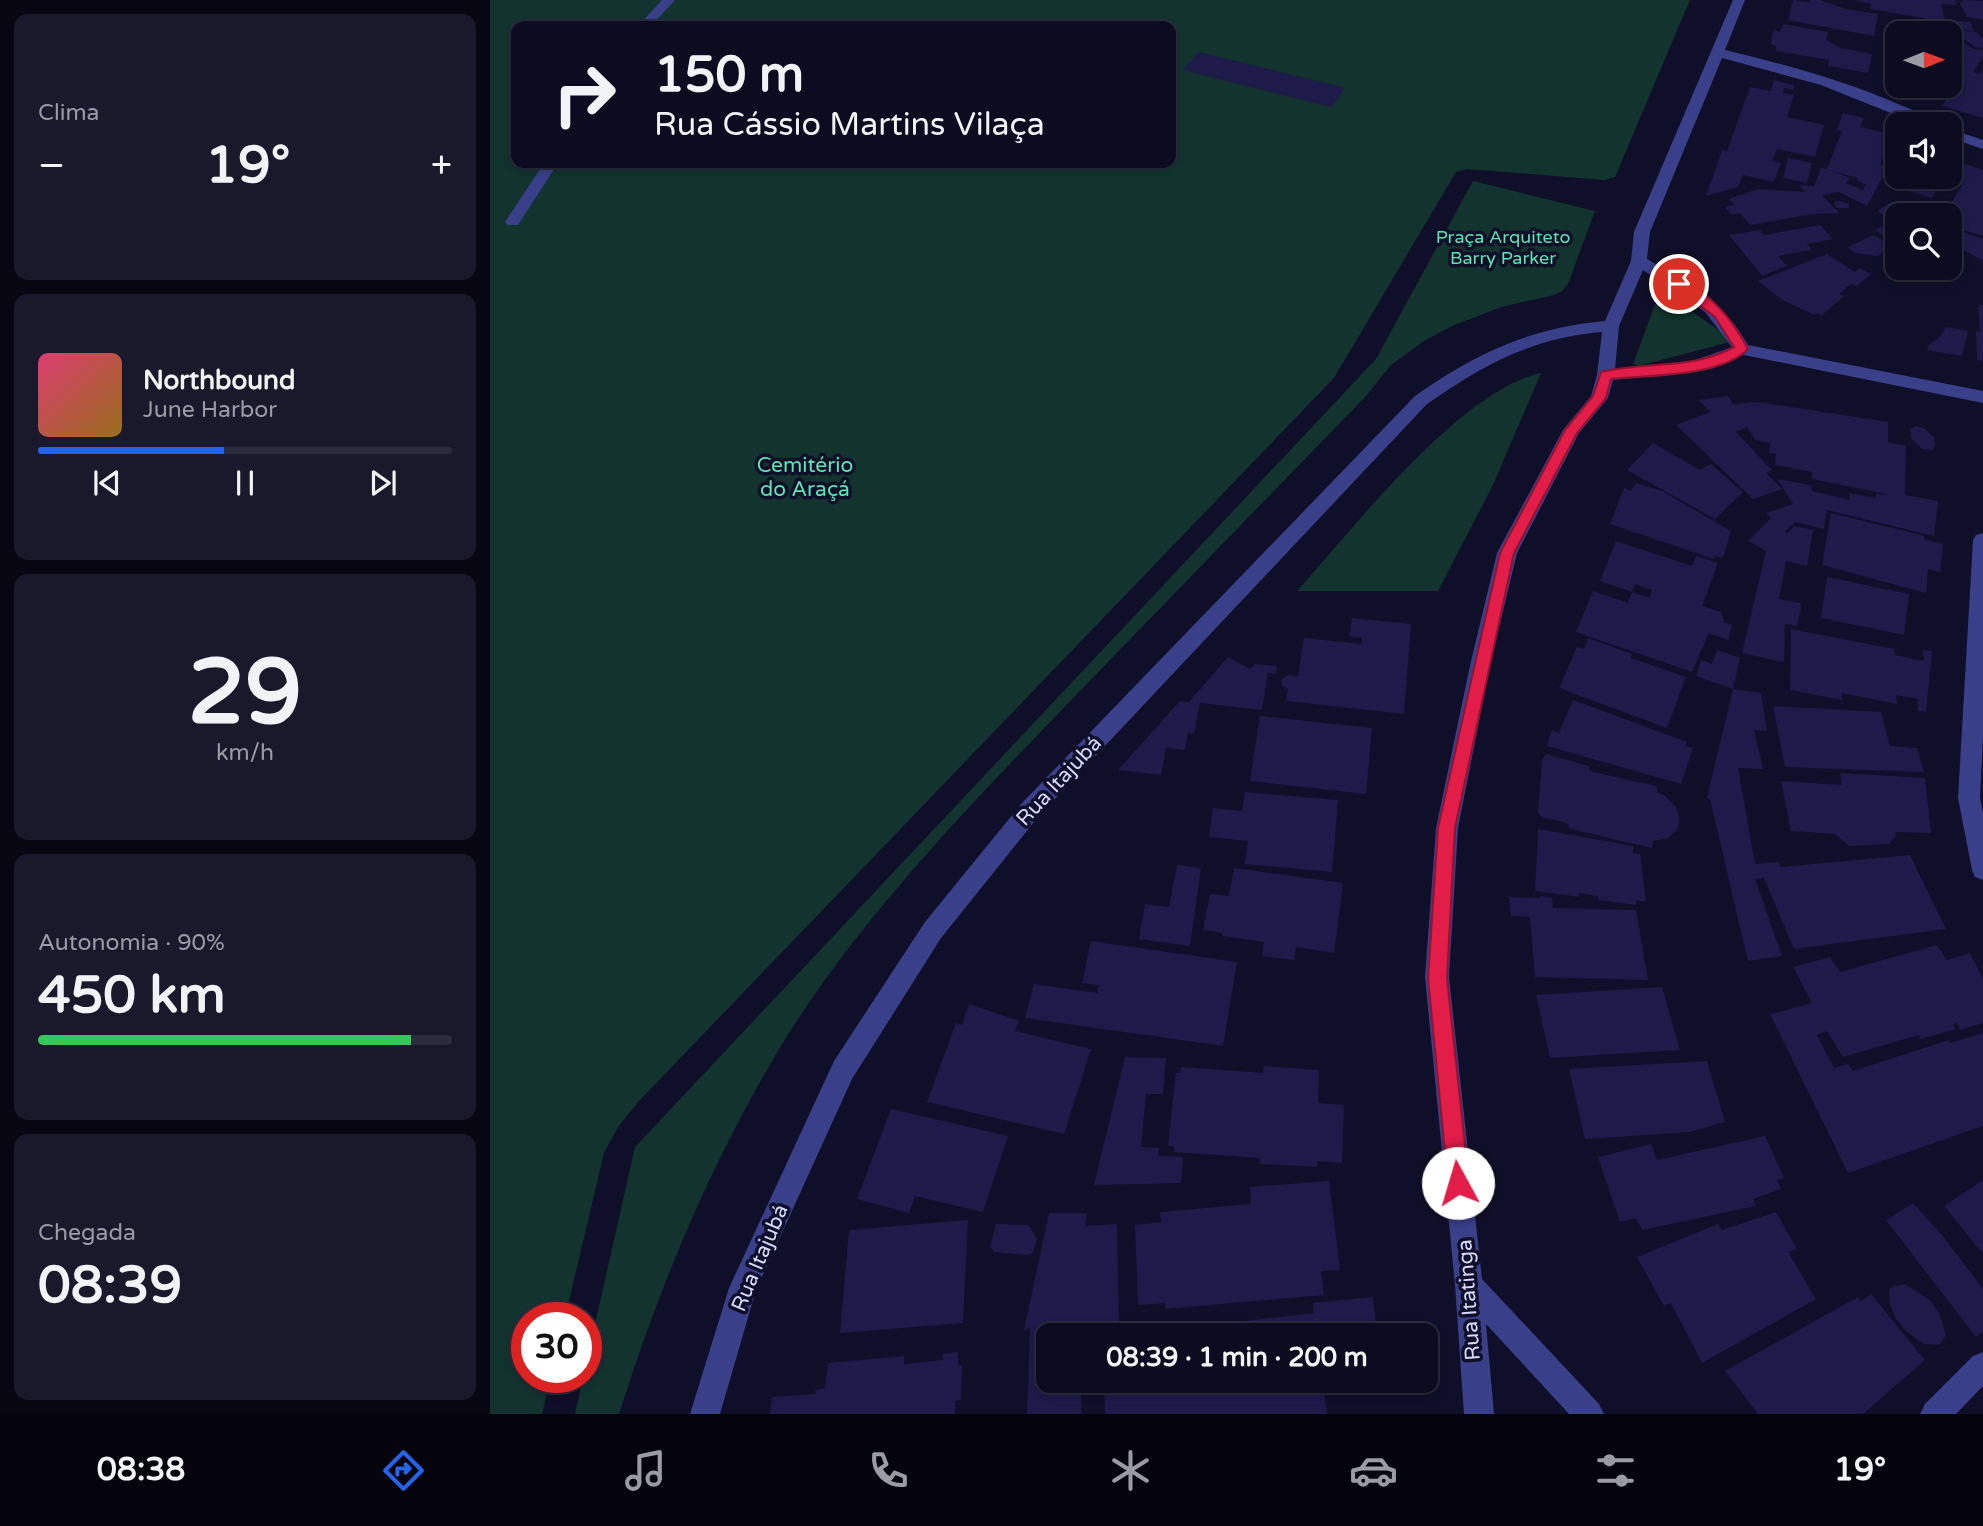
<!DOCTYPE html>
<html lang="pt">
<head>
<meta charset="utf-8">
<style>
	body { margin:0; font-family:"Varela Round",sans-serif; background:#1a192c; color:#f1f3f6; height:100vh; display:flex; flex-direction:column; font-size:26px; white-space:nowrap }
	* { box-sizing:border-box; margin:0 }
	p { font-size:23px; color:#9a9ba4 }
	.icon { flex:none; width:38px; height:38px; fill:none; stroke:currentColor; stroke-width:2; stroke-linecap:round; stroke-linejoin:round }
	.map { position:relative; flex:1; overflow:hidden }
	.side { display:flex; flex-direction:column; gap:14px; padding:14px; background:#070611; width:490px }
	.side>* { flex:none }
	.banner { position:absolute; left:21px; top:21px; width:665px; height:147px; border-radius:14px; box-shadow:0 4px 10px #0003,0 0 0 2px #2c2b3d; background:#0c0b1f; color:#f1f3f6; overflow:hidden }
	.needle { width:46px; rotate:89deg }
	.controls { position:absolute; left:1395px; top:21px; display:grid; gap:14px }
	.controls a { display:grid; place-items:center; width:77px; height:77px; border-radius:14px; background:#0c0b1f; box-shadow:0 4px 10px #0003,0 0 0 2px #2c2b3d; font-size:35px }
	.speed { position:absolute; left:21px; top:1302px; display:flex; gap:14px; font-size:35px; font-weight:700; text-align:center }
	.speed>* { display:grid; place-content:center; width:91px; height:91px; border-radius:50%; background:#0c0b1f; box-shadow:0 4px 10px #0003,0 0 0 2px #2c2b3d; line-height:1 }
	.speed .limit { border:10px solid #d22; background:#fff; color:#111 }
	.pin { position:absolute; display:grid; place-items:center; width:60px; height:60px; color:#fff; margin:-30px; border:4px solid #fff; border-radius:50%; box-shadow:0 2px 7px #0007 }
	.me { position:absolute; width:77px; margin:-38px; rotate:354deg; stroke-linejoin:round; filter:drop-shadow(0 0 5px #0008) }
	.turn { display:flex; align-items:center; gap:24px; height:147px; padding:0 28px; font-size:32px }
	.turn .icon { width:91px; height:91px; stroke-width:2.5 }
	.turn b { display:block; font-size:49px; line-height:60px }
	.big { font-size:52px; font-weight:800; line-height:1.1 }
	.side .tile { flex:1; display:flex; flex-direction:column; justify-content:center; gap:10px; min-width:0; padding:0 24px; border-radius:14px; background:#1a192c }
	.side .dial { align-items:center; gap:0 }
	.dial b { font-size:91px; line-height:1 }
	.song { display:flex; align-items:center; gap:21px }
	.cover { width:84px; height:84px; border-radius:10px; background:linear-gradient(135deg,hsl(340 70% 55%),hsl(40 70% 35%)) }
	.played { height:7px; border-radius:4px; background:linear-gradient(90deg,#2563eb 45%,#2c2b3d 45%) }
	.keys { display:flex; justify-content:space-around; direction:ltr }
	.heat { display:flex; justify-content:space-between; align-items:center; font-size:38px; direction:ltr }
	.charge { height:10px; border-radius:5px; background:linear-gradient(90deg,#34c759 90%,#2c2b3d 0) }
	.trip { position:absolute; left:546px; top:1323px; width:402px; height:70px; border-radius:14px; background:#0c0b1f; box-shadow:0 4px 10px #0003,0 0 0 2px #2c2b3d; font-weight:800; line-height:70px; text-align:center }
	.tab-bar { display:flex; height:112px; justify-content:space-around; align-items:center; background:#05040c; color:#9a9ba4 }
	.tab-bar .icon { width:49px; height:49px }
	.tab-bar .on { color:#2563eb }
	.tab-bar b { font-size:32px; color:#f1f3f6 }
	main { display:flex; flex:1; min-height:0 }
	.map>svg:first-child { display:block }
	.green { fill:#12332e; fill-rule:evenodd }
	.building { fill:#1e1a4a; fill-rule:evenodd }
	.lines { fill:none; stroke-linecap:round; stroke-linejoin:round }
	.lane { fill:#393f89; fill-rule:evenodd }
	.street { fill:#393f89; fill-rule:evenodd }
	.route { fill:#e11d48; stroke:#92132f; stroke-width:2 }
	.labels { text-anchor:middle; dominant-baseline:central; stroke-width:7; stroke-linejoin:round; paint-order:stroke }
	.far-park-label { font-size:18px; fill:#5de4b2; stroke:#100f29 }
	.park-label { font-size:21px; fill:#5de4b2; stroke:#100f29 }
	.street-label { font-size:21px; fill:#d7d7ff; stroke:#100f29 }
</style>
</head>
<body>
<main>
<section class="side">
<div class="tile"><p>Clima</p>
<div class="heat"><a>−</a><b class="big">19°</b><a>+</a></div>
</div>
<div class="tile">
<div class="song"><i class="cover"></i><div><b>Northbound</b><p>June Harbor</p></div></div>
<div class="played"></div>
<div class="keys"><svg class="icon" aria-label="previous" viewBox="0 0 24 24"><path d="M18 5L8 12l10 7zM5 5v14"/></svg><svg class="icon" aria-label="pause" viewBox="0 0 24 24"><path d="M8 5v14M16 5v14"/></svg><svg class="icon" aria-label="next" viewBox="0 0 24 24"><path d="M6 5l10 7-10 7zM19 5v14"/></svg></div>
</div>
<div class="tile dial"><b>29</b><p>km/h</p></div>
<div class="tile"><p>Autonomia · 90%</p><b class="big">450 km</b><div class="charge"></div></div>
<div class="tile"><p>Chegada</p><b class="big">08:39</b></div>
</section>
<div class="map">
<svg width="1493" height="1414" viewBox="0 0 1493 1414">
	<rect width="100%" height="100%" fill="#100f29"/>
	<path class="green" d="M0,0H1200L1125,177L1114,180L978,169L966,172L844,378L148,1102L128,1127L114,1153L75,1318H37V1377H61L52,1414H0ZM26,26H681V163H26Z
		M983,181L1105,211L1078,284L1072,291L1064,295L1011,307L962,326L934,341L901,365L877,395C780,495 683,595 586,695C484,801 378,909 299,1033C225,1152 171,1281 129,1414H85L93,1377H96V1364L145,1147L886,359Z
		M1173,283L1177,284L1204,313L1244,341L1148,366L1143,364Z
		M1051,373L1003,485L948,591H807C865,527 968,392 1051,373Z"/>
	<path class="building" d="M1303,0L1320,2V0H1330L1356,9L1388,14L1384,36L1298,20Z
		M1364,0H1465L1467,5L1451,4L1455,20L1481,22L1483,31L1452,28L1484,49L1493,50V57L1483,72L1490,74L1493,69V118L1452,106L1474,72L1469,71L1475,61L1460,57V33H1447L1451,27L1439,19L1380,9L1381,4Z
		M1472,0L1493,1V20L1477,17L1469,2H1473Z
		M1409,23L1423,28L1418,33H1407V38L1397,35Z
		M1293,24L1338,32L1336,40L1351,48L1382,54L1378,73L1338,66L1339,60L1286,51V46L1281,44L1283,30L1290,32Z
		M1467,30L1486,32L1493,39V48L1485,47L1466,34Z
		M709,52L855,88L841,107L693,70Z
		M1407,59V81L1395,77Z
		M1284,80L1304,85L1303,90L1294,88L1293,93L1304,95L1297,117L1334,125L1325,157L1287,149L1282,161L1291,163L1284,182L1253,175L1248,187L1216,196L1232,150L1237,151L1260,87L1281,91Z
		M1353,113L1374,118L1370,127L1407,136V150L1396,147L1390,165L1398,167L1377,206L1349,192L1332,195L1349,213L1323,214L1260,225L1250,213L1242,215L1235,207L1244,205L1239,199L1268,189L1316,192L1309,185L1324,186L1331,168L1337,169L1352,131L1347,130ZM1342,171L1368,178L1367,181L1376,184L1373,190L1356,183L1360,178Z
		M1298,158L1322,163L1317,183L1293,178Z
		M1407,162V177H1452L1442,198L1395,184Z
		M1475,164L1493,170V236L1460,226V215H1454L1472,185L1465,183Z
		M1349,201L1359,204V208H1346L1344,202Z
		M1402,202L1426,215H1407V243L1384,230L1405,221L1387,211Z
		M1330,225L1343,239L1317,244L1322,250L1288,256L1297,266L1272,276L1239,235L1270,230L1274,235Z
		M1470,231L1493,239V261L1460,242Z
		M1383,235L1391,239L1399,248L1388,256L1365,253L1358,247Z
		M1337,254L1365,272L1370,268L1381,274L1367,286L1361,284L1349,294L1354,296L1331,316L1327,313L1324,315L1291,299L1268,281Z
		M1488,305H1493V361L1487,360L1486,331L1490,332Z
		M1456,327L1478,331L1472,356L1437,350L1439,345L1451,336Z
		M1238,396L1243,404L1268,402L1398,422V442L1416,446L1415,495L1448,501L1444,536L1337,510L1334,529L1305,522L1295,531L1297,534L1304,526L1323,530L1317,566L1296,561L1289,599L1310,603L1311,608L1307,626L1295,624L1294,662L1252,653L1276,551L1258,541L1281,518L1276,513L1303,504L1287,479L1321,485L1322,491L1360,500L1359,493L1386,498V494L1401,495L1322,479V472L1285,465L1286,454L1279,453L1280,443L1265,440L1257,427L1246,432L1282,470L1276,473L1292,489L1263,499L1186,425L1220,412L1209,400Z
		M1427,426L1435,429L1444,437L1445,446L1442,450L1432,449L1421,438L1420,429Z
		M1163,443L1210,470L1221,464L1253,492L1225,519L1137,470Z
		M1146,483L1172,491L1241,531L1233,558L1225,556L1224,559L1120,524L1134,488L1141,491Z
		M1341,513L1435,536L1434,539L1453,544L1450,572L1438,569L1436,593L1332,565Z
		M1126,541L1202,566L1206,556L1228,563L1212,606L1231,612L1234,622L1242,625L1238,640L1219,633L1202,672L1086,632L1103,591L1138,603L1142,592L1160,598L1162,590L1145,584L1142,592L1110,581Z
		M1337,577L1419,594L1414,635L1331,618Z
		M862,618L921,624L914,714L796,701L798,689L793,687L791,680L798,675L808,676L814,638L872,644V638L859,636Z
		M1301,629L1404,649L1405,655L1434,661L1433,650L1442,651L1436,712L1428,711V699L1406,695L1407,704L1352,693V700L1300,690Z
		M1098,638L1142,654L1141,658L1196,677L1177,728L1069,688L1087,647L1094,649Z
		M1227,650L1250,658L1243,689L1206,676L1211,660L1222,664Z
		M738,657L760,669L765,664L787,666L786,674L778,673L772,710L710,703L704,734L698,733L695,750L676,748L671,775L628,770L690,701L699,702Z
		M1243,689L1271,693L1277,731L1264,730L1273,769L1248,768L1265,864L1289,862L1291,867L1420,855L1456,929L1304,949L1274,878L1265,879L1292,956L1258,961L1220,799L1217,798Z
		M1083,700L1197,742L1195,746L1203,748L1191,784L1057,746L1062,730L1069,733Z
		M1283,706L1391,712L1400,746L1427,748L1434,772L1295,767Z
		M770,716L882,728L876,794L760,781Z
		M1056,754L1099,766V771L1103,772L1166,786L1168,793L1175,796L1186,807L1189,816L1188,829L1178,838L1163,841L1162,848L1080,829L1077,823L1051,817L1048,813L1052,760Z
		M1350,773L1435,778L1441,833L1405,832L1406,837L1402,839L1400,844L1359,846L1345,834L1301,831L1291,781L1352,785Z
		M755,792L848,800L842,872L755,864L758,841L719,837L723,808L752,811Z
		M1048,829L1143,846V853L1150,854L1156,902L1146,900V905L1108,900V896L1089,893V897L1045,891Z
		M687,865L711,868L700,946L649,939L655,904L679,907Z
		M744,868L853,883L844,953L806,947L804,960L772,956L774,942L732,936L733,933L713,930L720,894L739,896Z
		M1050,896L1062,898L1063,908L1146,910L1158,980L1045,977L1040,917L1021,916L1019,897L1050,898Z
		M601,941L747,962L733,1046L535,1018L544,984L607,993L609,985L592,983Z
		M1447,945L1457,960L1480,953L1493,979V1023L1470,1030L1466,1022L1463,1025L1466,1029L1431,1039L1429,1035L1353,1057L1337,1031L1327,1035L1344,1068L1358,1064L1363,1071L1459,1040L1460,1043L1493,1033V1126L1358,1173L1280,1014L1322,1003L1303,967L1340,957L1350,972Z
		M1172,987L1190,1050L1060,1058L1046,995Z
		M479,1004L529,1021L525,1031L601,1049L574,1134L437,1102L466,1023L472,1025Z
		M635,1057L676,1058L673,1094H656L651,1147L669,1148L668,1156L693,1157L691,1183L604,1185Z
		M1217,1061L1235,1122L1200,1132L1095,1139L1079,1069Z
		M774,1066L829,1070L828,1103L854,1105L852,1163L828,1161L827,1167L770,1164V1158L684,1152V1146H678L686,1073H690L691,1067L773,1073Z
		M401,1109L518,1136L493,1212L425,1196L419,1213L367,1199Z
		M1275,1136L1294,1178L1287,1180L1291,1189L1263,1199L1266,1206L1152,1230L1146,1218L1130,1222L1108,1157L1161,1144L1167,1160Z
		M1493,1180V1254L1454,1206Z
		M839,1181L850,1270L831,1271L834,1295L675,1309V1303L648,1305L645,1225L671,1222L670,1212L761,1204L760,1187Z
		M1423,1203L1452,1235L1493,1289V1331L1486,1337L1396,1220Z
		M1286,1212L1307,1249L1298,1252L1326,1299L1212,1363L1181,1303L1174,1306L1147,1257L1228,1224L1232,1230Z
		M559,1213H597L595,1226L627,1224L629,1322L631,1321V1335H599L598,1324L587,1325L586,1335H558V1381H591V1414H537L540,1328L534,1330Z
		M478,1220L473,1323L350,1333L359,1230Z
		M506,1224L539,1225L547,1239L543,1253L537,1255L504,1252L500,1247Z
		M1415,1284L1440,1300L1449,1313L1456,1335L1449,1345L1434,1344L1417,1332L1406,1319L1400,1305L1399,1291L1403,1286Z
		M1381,1294L1435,1360L1373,1414H1268L1235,1371L1368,1297L1371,1301Z
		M883,1297L887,1335H634L824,1313L823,1303Z
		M468,1352V1366L472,1365L471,1400L465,1401V1414H280L282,1397L326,1394L325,1390L335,1388L338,1363L414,1356V1364L453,1360V1354Z
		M614,1381H833L837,1414H615Z"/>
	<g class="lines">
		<path class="lane" d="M172,0H185L161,26H148Z
			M54,163H68L28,225H18L15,222Z"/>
		<path class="street" d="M1243,0H1255L1235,50C1294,64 1352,80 1408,104C1420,109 1437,115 1446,124H1428L1331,85L1232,58L1160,232L1157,259C1197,283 1235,303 1258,345L1493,391V403L1254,355L1203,372L1123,380L1118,398L1089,433L1027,553L1001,661L968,828L959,977L992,1279L1109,1404L1114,1414H1079L996,1324L1004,1414H974L965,1285L935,977L946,828L981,661L1007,553L1073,430L1101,396L1107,375L1112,332C1042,338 994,364 937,404L548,817L451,938L362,1079L266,1290L230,1414H200L239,1288L344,1061L435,922L532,803L925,396C987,353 1039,328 1115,321L1141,261L1144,232ZM1153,270L1215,312L1242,347L1203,361L1125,369L1129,326Z
			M1460,129L1493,140V149L1460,138Z
			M1493,533V737L1490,798L1493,813V880L1485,877L1482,870L1468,798L1483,540L1486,535Z
			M1493,1352V1386L1466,1414H1430L1435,1404L1483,1356Z"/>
	</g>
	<path class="route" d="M1189,280C1220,291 1244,322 1258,349C1231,377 1158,375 1121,379L1116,398L1087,433L1024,553L965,828L957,978L979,1183L976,1190L968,1193L961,1190L958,1183L938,978L948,828L1010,553L1075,430L1103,396L1111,372C1156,361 1202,370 1244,347L1225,317L1185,287V281Z"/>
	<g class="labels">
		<g class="far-park-label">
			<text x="1013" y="237">Praça Arquiteto<tspan x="1013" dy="21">Barry Parker</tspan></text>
		</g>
		<g class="park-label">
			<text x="315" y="465">Cemitério<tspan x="315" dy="24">do Araçá</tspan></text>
		</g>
		<g class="street-label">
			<text transform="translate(569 781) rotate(-47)">Rua Itajubá</text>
			<text transform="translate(270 1258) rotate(-67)">Rua Itajubá</text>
			<text transform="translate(979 1300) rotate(-94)">Rua Itatinga</text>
		</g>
	</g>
</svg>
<div class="controls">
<a><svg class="needle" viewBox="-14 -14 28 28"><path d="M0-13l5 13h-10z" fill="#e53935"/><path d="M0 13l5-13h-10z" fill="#9a9ba4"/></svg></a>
<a><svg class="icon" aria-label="sound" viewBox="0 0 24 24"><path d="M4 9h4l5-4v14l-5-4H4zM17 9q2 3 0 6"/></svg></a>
<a><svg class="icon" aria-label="search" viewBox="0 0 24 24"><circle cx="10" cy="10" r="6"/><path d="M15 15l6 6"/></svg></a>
</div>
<div class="speed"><div class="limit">30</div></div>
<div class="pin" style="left:1189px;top:284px;background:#d93025"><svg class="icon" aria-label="arrive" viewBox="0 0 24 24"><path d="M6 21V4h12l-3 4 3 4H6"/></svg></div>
<svg class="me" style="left:968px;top:1183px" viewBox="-20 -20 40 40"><circle r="19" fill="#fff"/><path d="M0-13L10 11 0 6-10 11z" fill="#e11d48"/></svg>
<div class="trip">08:39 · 1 min · 200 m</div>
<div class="banner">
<div class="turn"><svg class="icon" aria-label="right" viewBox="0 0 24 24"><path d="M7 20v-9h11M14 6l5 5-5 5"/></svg><div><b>150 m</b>Rua Cássio Martins Vilaça</div></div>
</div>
</div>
</main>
<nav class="tab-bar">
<b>08:38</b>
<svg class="icon on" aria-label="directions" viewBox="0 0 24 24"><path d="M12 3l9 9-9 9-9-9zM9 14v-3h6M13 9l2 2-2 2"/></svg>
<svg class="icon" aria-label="music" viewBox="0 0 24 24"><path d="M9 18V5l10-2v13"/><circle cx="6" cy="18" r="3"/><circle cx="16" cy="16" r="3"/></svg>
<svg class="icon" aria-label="phone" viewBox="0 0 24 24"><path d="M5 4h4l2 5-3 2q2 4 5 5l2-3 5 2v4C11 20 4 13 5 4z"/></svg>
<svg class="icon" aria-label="climate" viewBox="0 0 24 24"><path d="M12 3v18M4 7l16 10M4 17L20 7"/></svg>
<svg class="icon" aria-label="car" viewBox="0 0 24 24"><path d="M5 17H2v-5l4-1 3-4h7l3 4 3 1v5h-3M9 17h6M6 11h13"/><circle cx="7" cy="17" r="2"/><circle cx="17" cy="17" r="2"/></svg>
<svg class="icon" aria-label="filters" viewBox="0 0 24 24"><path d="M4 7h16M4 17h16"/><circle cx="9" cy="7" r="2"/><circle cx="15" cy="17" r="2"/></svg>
<b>19°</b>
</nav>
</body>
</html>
